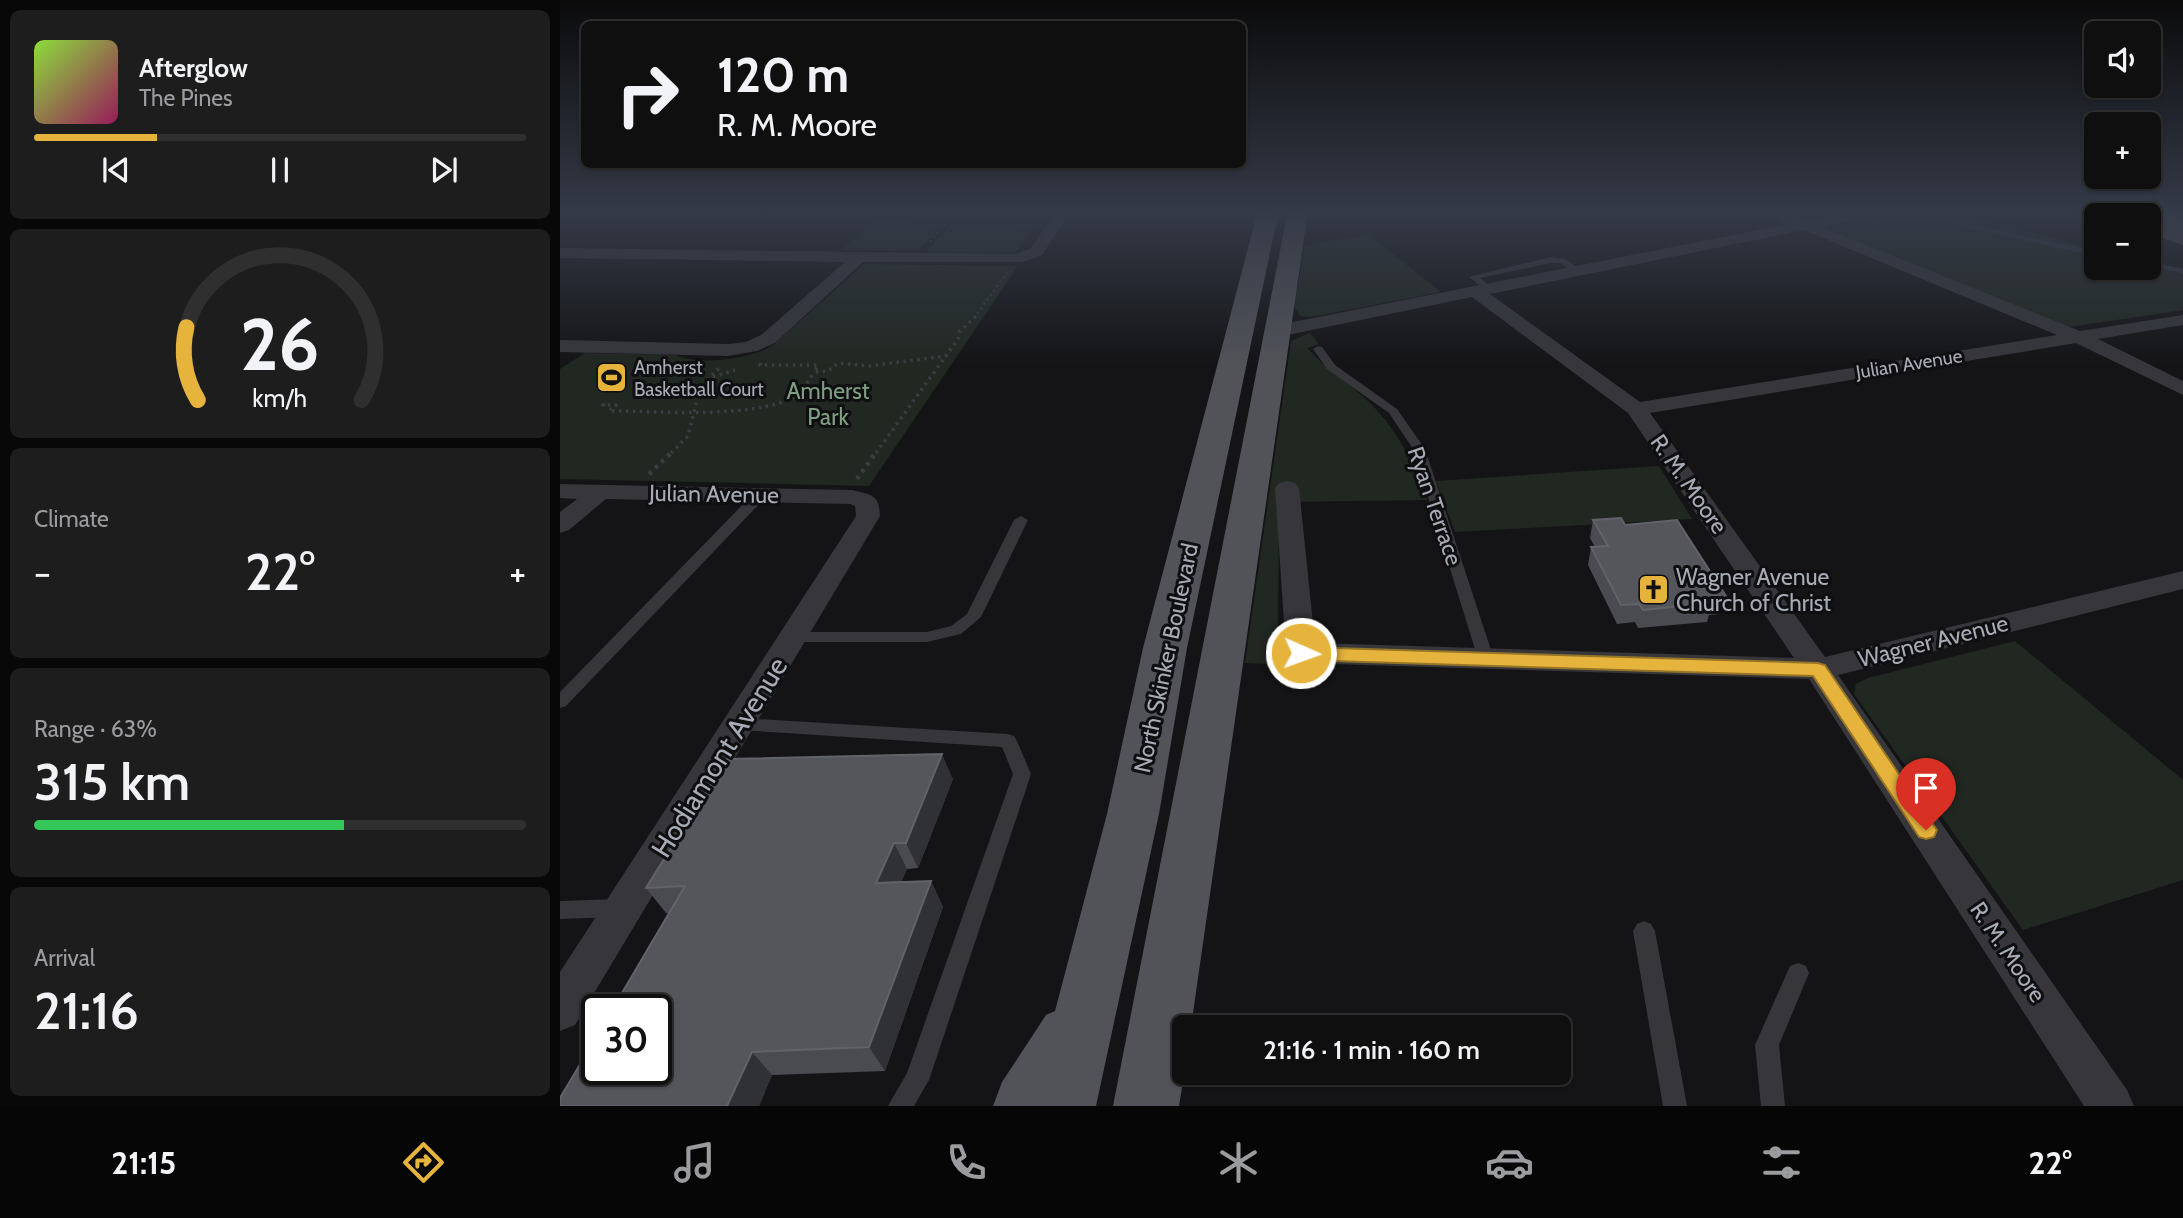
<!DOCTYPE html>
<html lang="en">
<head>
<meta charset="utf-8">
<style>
	body { margin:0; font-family:Cabin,sans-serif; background:#1d1d1e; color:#f1f3f6; height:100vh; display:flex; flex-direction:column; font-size:26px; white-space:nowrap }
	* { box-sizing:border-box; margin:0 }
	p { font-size:23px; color:#9b9c9f }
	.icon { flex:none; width:38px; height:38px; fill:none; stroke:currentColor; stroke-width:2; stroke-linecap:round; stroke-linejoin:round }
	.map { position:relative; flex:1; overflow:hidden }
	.sheet { display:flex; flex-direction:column; gap:10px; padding:10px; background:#080809; width:560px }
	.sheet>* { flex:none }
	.guide { position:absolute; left:21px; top:21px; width:665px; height:147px; border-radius:10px; box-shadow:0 2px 5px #0004,0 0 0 2px #2f2f30; background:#0f0f10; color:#f1f3f6; overflow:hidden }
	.buttons { position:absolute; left:1524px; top:21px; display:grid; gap:14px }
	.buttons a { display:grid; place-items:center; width:77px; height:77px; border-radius:10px; background:#0f0f10; box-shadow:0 2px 5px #0004,0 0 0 2px #2f2f30; font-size:35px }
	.speed { position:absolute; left:21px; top:994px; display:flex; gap:14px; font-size:35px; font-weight:700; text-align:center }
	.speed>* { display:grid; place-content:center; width:91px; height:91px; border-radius:50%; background:#0f0f10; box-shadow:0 2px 5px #0004,0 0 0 2px #2f2f30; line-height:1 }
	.speed .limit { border:4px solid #111; border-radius:10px; background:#fff; color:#111 }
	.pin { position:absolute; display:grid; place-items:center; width:60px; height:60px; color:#fff; margin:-72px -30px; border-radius:50% 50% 50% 0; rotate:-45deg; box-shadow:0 0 7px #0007 }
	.pin .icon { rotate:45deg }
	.me { position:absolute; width:77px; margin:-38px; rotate:92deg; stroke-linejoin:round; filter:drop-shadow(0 0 5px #0008) }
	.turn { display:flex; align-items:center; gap:24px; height:147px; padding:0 21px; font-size:32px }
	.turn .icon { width:91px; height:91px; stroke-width:2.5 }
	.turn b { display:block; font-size:49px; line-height:60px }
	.big { font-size:52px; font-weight:600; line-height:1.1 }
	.sheet .card { flex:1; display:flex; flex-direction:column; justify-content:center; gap:10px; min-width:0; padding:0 24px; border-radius:10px; background:#1d1d1e }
	.sheet .dial { align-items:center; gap:0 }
	.dial svg { height:182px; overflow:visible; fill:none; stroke:#2f2f30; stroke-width:7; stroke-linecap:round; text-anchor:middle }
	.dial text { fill:#f1f3f6; stroke:none }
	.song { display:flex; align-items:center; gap:21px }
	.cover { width:84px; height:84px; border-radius:10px; background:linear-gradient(135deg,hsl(90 70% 55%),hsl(330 70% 35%)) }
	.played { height:7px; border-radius:4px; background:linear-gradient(90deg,#e6b43c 25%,#2f2f30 25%) }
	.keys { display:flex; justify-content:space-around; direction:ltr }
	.heat { display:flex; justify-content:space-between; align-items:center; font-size:38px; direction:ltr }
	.charge { height:10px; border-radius:5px; background:linear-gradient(90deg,#34c759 63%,#2f2f30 0) }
	.trip { position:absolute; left:612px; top:1015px; width:399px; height:70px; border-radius:10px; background:#0f0f10; box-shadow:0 2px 5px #0004,0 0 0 2px #2f2f30; font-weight:600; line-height:70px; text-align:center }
	.tab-bar { display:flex; height:112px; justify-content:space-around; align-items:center; background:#060606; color:#9b9c9f }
	.tab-bar .icon { width:49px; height:49px }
	.tab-bar .selected { color:#e6b43c }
	.tab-bar b { font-size:32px; color:#f1f3f6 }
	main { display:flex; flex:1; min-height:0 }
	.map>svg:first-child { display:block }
	.green { fill:#212822 }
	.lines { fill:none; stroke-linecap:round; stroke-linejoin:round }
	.stream { stroke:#2e363e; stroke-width:4.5 }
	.path-far2 { stroke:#3c3d42; stroke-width:2.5; stroke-dasharray:2 3.5; stroke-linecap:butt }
	.path-far1 { stroke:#3c3d42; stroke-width:3.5; stroke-dasharray:2.5 4.5; stroke-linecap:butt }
	.path { stroke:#3c3d42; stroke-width:4.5; stroke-dasharray:3.5 5; stroke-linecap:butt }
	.lane { fill:#36363b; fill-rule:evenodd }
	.street { fill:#36363b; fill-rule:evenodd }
	.primary { fill:#525359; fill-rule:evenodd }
	.wall { fill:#4a4b51 }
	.shaded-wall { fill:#303135 }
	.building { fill:#54565b; stroke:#616369; stroke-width:2 }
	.route { fill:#e6b43c; stroke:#967527; stroke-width:2 }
	.labels { text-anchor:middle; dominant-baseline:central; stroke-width:6; stroke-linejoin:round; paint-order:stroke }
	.far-street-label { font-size:19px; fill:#a7abb5; stroke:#0f0f11 }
	.far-poi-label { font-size:19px; fill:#a7abb5; stroke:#0f0f11; text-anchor:start }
	.park-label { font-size:23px; fill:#7f9f82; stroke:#0f0f11 }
	.street-label { font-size:23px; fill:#a7abb5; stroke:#0f0f11 }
	.poi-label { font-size:23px; fill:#a7abb5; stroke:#0f0f11; text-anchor:start }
	.near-street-label { font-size:28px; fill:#a7abb5; stroke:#0f0f11 }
</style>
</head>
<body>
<main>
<section class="sheet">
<div class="card">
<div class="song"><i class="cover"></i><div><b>Afterglow</b><p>The Pines</p></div></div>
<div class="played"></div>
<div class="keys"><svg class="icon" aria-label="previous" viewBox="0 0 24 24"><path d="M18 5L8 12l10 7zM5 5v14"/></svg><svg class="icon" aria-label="pause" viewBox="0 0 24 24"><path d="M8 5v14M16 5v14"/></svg><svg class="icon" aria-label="next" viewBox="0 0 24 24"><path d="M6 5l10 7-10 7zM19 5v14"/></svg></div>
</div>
<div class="card dial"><svg viewBox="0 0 100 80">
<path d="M14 69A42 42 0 1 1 86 69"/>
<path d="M14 69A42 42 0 0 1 9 37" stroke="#e6b43c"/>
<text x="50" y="56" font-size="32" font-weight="700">26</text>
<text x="50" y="72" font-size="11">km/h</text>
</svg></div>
<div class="card"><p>Climate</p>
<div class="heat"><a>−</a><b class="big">22°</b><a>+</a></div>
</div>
<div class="card"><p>Range · 63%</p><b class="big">315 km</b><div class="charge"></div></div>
<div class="card"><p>Arrival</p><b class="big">21:16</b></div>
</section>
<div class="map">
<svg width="1623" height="1106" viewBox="0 0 1623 1106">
	<rect width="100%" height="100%" fill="#141416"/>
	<path class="green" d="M1350,210H1361L1403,226L1536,256V268L1589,266L1623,272V310L1510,327L1502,325L1273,232L1269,228Z
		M1374,210L1397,213L1536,249V253L1412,225Z
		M313,222L384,223L358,251L281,250Z
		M392,223H475L457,251L453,253L366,252Z
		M809,235L881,292L752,317L740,316L734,306L745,245Z
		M304,264L458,266L309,486L0,479V369L25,353L115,355C138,366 193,359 213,345Z
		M750,333L759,344L747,348C766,369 789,383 809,402C838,430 853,463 867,500L719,502L718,639L706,664L685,663L731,341Z
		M1099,466L1132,519L895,532L876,481Z
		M1455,641L1623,780V880L1463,930L1294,694L1296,684L1308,678Z"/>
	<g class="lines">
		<path class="stream" d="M1369,210L1410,226L1536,254
			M1589,264L1623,271"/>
		<path class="path-far2" d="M370,242L397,210
			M414,318L447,273"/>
		<path class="path-far1" d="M201,363L200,365H258L254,372L268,371L278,363L309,366L386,356
			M153,377L175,370
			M45,404L43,405H56L50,410
			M52,411C99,411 193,419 234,397C243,392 248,381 254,372
			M111,453L128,436L140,388L159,368
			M316,453L398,339L399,332L416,316"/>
		<path class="path" d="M89,474L113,451
			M297,479L317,451"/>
		<path class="lane" d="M620,210H629L618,217L501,218L497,216L501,214L616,213Z
			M1409,210H1471L1445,216Z
			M991,257L1005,259L1023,271L1016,273L1000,263H991L920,278L934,289L929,292L909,277Z
			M758,346L762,347L775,365L837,409L865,449L934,659L932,663H920L918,659L853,449L829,413L767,369L753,349Z
			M200,491L206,495L205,498L6,706L0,708V692L195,492Z
			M461,516L468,520L421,617L401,634L367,642H233L227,641L225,637L227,633L233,632H367L391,626L407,614L454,520Z
			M180,718L448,734L454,736L457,741L471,774L369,1080L354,1106H328L347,1073L453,774L442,747L180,730L174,729L171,724L174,719Z
			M58,899L65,901L68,908L65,915L58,917L0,919V901Z
			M1084,921L1091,924L1095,931L1127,1106H1103L1073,931L1077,924Z
			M1238,963L1246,966L1249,973L1219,1045L1225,1106H1201L1195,1045L1230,966Z"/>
		<path class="street" d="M497,210H511L482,255L463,262H303L215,343L197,351L168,356L0,352V340L168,344L186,342L201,335L285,262L0,258V248L455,254L470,249Z
			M1200,210H1220L1247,221L1302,210H1331L1324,214L1261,227L1520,331L1623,315V325L1538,339L1623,381V395L1516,343L1090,413L1265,657L1623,571V589L1278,675L1567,1090L1574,1106H1524L1249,679L741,663L730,660L726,653L715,488L719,483L727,481L735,483L739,488L755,643L1234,658L1068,413L912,297L718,337L709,331L718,325L1229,224ZM1244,230L1497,335L1080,402L930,294Z
			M0,484L292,490C312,495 319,494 320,516L15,1025L0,1031V972L296,516L295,506L290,504L46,499L9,530L0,533V512L17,499L0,498Z"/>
		<path class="primary" d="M698,210H719L627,648L599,814L536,1106H433L442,1082L486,1015L495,1011L547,814L583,648Z
			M728,210H748L631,1027H625V1069L619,1106H553Z"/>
	</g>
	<path class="wall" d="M1514,210H1623V245L1589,234V215H1536V217Z
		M1033,520L1065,525L1166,596L1160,614L1149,615L1147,622L1078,628L1075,622L1057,624L1028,565L1031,547H1035L1030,538Z
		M393,779L358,868L347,869L341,882L371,881L383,907L325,1071L212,1075L199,1106H0L109,913H106L86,888Z"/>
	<path class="shaded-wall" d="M382,754L393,779L358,868L346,843Z
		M334,843L347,869L330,909L316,883Z
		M371,881L383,907L325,1071L309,1047Z
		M192,1052L212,1075L199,1106H167Z"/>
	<path class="building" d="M1575,210H1623V225Z
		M1061,518L1065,525L1117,520L1166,596L1148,597L1152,603L1083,610L1079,604L1061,605L1031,547L1048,546L1033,520Z
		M382,754L346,843H334L316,883L371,881L309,1047L192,1052L167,1106H0V1098L37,1036V1069H96V1010H52L125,886L86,888L167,759Z"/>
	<linearGradient id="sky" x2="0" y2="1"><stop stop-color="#0b0b0c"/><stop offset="0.58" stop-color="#343a47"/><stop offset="1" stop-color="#343a47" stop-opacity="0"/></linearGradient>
	<rect width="1623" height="365" fill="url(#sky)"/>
	<path class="route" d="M741,647L1258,663L1265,665L1377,830L1374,837L1366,839L1359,837L1253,676L741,660L735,658L732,653L735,649Z"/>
	<defs>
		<symbol id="stadium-square" viewBox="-11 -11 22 22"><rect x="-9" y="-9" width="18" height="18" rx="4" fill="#e6b43c" stroke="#0f0f11"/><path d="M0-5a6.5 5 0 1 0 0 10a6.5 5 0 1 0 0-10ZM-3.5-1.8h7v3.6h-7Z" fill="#111"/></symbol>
		<symbol id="church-square" viewBox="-11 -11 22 22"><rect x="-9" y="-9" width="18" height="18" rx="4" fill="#e6b43c" stroke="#0f0f11"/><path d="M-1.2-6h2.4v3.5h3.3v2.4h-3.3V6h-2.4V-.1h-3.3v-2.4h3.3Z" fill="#111"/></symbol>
	</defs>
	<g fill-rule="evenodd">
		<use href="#stadium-square" x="34" y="360" width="35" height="35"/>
		<use href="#church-square" x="1076" y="572" width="35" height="35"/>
	</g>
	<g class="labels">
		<g class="far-street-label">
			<text transform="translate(1349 364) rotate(-9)">Julian Avenue</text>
		</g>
		<g class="far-poi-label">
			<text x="74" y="367">Amherst<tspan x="74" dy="22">Basketball Court</tspan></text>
		</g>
		<g class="park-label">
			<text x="268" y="391">Amherst<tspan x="268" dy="26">Park</tspan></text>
		</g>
		<g class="street-label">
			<text transform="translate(1129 484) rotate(55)">R. M. Moore</text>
			<text transform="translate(154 494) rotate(1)">Julian Avenue</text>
			<text transform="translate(875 506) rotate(71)">Ryan Terrace</text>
			<text transform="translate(1373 641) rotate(-14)">Wagner Avenue</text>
			<text transform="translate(606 658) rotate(-78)">North Skinker Boulevard</text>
			<text transform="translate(1448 952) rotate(56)">R. M. Moore</text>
		</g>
		<g class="poi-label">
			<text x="1116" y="577">Wagner Avenue<tspan x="1116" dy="26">Church of Christ</tspan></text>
		</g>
		<g class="near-street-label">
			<text transform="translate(159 757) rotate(-58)">Hodiamont Avenue</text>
		</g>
	</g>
</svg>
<div class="buttons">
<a><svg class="icon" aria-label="sound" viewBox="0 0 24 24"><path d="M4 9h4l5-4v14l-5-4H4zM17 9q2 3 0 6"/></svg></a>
<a>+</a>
<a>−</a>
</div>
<div class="speed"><div class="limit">30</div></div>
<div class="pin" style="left:1366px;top:830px;background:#d93025"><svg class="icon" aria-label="arrive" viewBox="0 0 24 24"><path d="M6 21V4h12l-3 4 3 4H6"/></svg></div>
<svg class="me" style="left:741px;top:653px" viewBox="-20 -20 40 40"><circle r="17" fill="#e6b43c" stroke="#fff" stroke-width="3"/><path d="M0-11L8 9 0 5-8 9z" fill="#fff"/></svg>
<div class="trip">21:16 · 1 min · 160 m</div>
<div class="guide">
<div class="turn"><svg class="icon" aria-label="right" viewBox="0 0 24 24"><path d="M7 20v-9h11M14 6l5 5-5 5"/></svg><div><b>120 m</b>R. M. Moore</div></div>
</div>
</div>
</main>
<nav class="tab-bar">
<b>21:15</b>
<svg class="icon selected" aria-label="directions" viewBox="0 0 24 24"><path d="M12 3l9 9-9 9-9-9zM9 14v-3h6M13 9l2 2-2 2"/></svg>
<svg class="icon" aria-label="music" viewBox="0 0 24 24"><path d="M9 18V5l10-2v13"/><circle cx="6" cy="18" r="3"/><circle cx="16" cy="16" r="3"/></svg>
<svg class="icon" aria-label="phone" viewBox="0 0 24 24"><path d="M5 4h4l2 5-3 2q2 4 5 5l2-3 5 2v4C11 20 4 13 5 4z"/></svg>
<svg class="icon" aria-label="climate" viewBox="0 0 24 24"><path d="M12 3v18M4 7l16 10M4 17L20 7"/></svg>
<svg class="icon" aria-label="car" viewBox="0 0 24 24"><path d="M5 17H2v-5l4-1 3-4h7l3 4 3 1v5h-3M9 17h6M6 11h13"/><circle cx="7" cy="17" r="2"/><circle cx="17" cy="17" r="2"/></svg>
<svg class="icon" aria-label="filters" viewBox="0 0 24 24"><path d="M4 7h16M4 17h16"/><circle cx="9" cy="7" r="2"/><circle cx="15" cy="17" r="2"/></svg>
<b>22°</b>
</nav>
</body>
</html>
